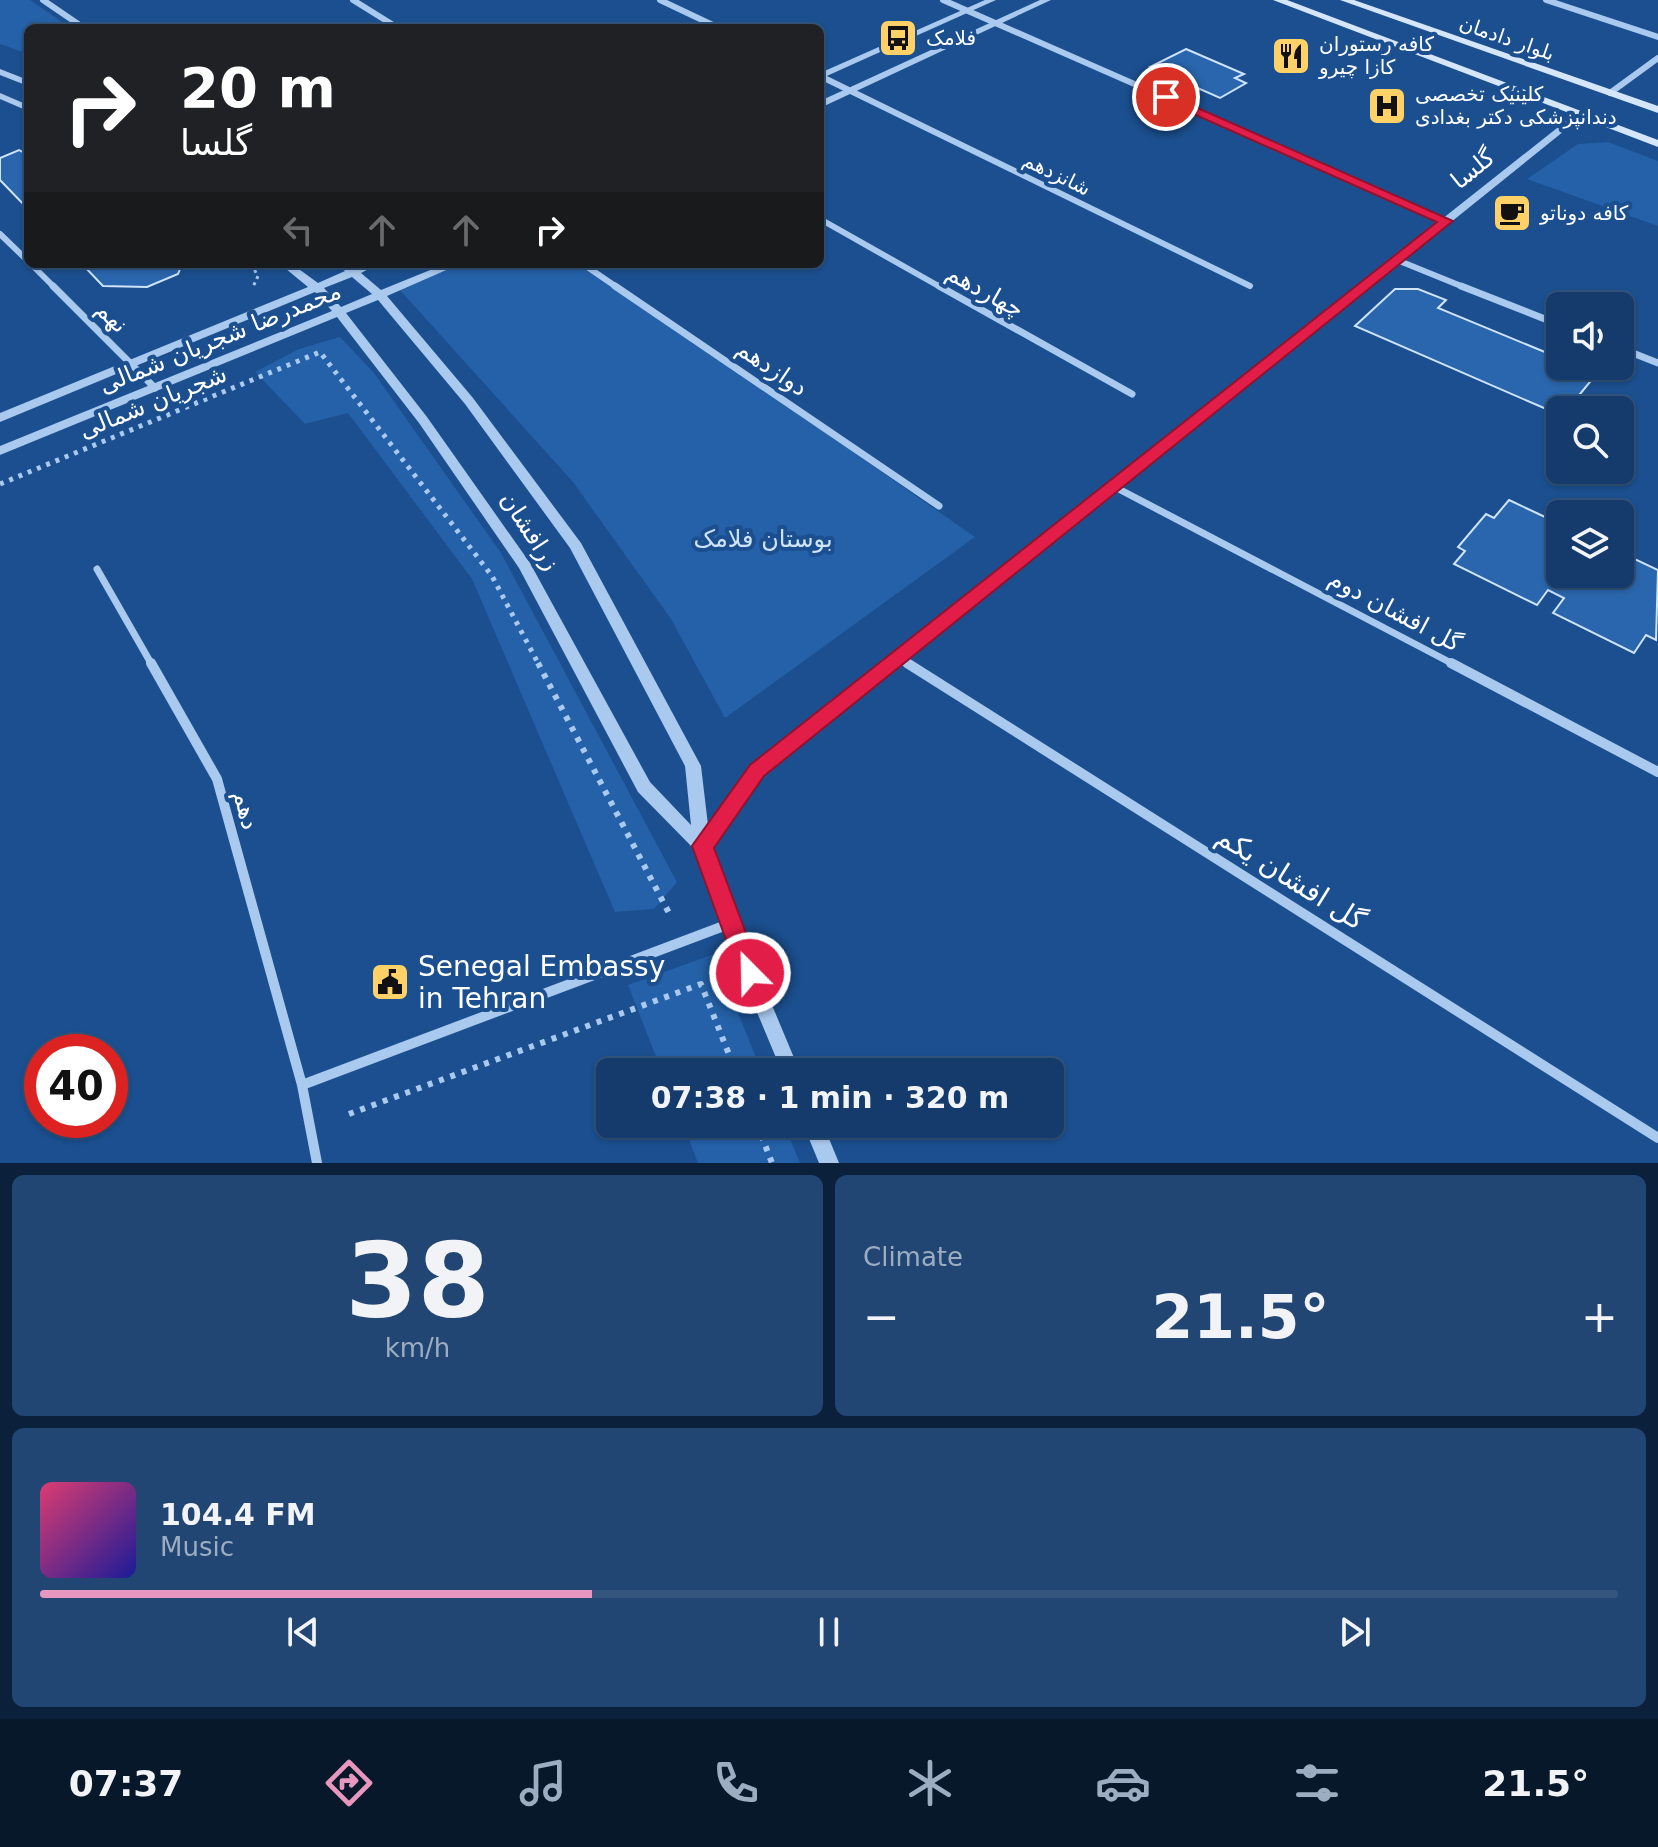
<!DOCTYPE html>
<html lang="en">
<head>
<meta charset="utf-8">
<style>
	body { margin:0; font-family:"DejaVu Sans",Vazirmatn,sans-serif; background:#214673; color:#f1f3f6; height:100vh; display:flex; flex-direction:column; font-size:30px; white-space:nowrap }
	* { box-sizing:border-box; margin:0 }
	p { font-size:26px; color:#9dadc1 }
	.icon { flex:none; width:44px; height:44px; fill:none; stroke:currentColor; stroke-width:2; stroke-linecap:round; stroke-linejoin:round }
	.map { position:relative; height:1163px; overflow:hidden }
	.sheet { display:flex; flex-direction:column; gap:12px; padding:12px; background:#0b203b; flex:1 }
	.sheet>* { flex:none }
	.guide { position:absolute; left:24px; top:24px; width:800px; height:244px; border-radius:12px; box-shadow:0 2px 6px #0004,0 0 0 2px #33557e; background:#202124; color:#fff; overflow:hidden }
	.tools { position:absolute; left:1546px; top:292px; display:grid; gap:16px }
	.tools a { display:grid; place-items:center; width:88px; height:88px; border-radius:12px; background:#143b6b; box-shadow:0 2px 6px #0004,0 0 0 2px #33557e; font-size:40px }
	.speed { position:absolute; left:24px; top:1034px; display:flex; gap:16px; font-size:40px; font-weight:700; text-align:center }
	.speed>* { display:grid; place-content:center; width:104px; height:104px; border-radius:50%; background:#143b6b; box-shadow:0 2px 6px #0004,0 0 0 2px #33557e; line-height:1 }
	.speed .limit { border:12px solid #d22; background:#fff; color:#111 }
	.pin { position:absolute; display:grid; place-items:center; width:68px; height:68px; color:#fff; margin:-34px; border:4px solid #fff; border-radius:50%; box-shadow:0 2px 8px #0007 }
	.me { position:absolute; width:88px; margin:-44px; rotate:337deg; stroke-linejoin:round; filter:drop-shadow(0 0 6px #0008) }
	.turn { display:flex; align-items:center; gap:28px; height:168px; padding:0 24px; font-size:36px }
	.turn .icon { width:104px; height:104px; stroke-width:2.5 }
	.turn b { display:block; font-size:56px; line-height:68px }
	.lanes { display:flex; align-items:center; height:76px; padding:0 24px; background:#0003; justify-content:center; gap:40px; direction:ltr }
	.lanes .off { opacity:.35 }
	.big { font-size:60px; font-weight:700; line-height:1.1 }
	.sheet .tile { flex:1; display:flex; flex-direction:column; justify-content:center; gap:12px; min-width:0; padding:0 28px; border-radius:12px; background:#214673 }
	.sheet .dial { align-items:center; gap:0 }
	.dial b { font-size:104px; line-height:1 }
	.song { display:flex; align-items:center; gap:24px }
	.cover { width:96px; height:96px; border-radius:12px; background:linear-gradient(135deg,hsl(340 70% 55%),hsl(240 70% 35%)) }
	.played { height:8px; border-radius:4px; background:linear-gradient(90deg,#e797bd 35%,#33557e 35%) }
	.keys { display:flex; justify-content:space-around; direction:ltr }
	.heat { display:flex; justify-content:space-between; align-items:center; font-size:44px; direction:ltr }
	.sheet .tiles { flex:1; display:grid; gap:12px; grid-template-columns:1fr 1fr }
	.tile:last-child { grid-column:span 2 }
	.trip { position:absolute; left:596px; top:1058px; width:468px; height:80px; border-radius:12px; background:#143b6b; box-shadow:0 2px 6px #0004,0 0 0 2px #33557e; font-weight:700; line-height:80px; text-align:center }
	.tabs { display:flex; height:128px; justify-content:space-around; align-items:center; background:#08182b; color:#9dadc1 }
	.tabs .icon { width:56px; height:56px }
	.tabs .on { color:#e797bd }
	.tabs b { font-size:36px; color:#f1f3f6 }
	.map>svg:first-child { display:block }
	.green { fill:#2461a8 }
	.building { fill:#2a66ad; stroke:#cfe3fa; stroke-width:2 }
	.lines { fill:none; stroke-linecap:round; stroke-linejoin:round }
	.path-far2 { stroke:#a9c9ee; stroke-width:3; stroke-dasharray:3 4; stroke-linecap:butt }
	.path-far1 { stroke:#a9c9ee; stroke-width:5; stroke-dasharray:4 6; stroke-linecap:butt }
	.path { stroke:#a9c9ee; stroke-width:6; stroke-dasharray:5 7; stroke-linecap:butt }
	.minor-far2 { stroke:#a9c9ee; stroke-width:6 }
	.minor-far1 { stroke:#a9c9ee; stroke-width:7 }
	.minor { stroke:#a9c9ee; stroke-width:10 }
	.tertiary { fill:#a9c9ee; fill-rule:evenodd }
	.secondary { fill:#d6e6fa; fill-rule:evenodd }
	.route { fill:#e11d48; stroke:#92132f; stroke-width:2 }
	.labels { text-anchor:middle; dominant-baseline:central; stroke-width:8; stroke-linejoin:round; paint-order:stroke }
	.far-poi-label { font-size:20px; fill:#fff; stroke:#1b4f8f; text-anchor:start }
	.far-street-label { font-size:20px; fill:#fff; stroke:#1b4f8f }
	.street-label { font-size:24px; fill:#fff; stroke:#1b4f8f }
	.park-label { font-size:24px; fill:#cfe3fa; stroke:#1b4f8f }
	.near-street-label { font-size:28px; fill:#fff; stroke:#1b4f8f }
	.near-poi-label { font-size:28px; fill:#fff; stroke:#1b4f8f; text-anchor:start }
</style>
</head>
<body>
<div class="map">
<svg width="1658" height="1163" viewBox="0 0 1658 1163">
	<rect width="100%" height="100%" fill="#1b4f8f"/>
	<path class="green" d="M0,0H30L71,28H28V54L0,44Z
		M1608,142L1658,161V226L1527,179L1578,144Z
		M455,264H583L975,537L725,718L671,619L573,482L399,289Z
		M340,337L374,373L501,553L677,882L654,909L615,912L472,579L348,413L305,424L255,372L299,349Z
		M714,954L762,1072H662L628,985Z
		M683,1124H784L800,1163H698Z"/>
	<path class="building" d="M1186,49L1244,74L1235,78L1246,83L1220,98L1150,67Z
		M19,150L28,155V209L0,180V158Z
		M82,264H182L178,274L147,287L103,286Z
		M1395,289H1418L1446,300L1438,308L1552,355L1560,346V366H1603L1567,410H1560V415L1355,326Z
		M1509,500L1560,524V574H1620V552L1658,570L1656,640L1646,635L1634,653L1553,613L1564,598L1548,590L1537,605L1454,564L1465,551L1458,547L1486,514L1494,518Z"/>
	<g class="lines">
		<path class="path-far2" d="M251,264L258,276L253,287"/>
		<path class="path-far1" d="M0,484L320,352L492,576L539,665"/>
		<path class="path" d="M538,663L670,915
			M349,1114L701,984L736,1072
			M757,1124L772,1163"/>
		<path class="minor-far2" d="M43,0L84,28
			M353,0L398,28
			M660,0L719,28
			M943,0L1446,221
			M1546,0L1658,37
			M820,76L1250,286
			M1610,93L1658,58
			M820,219L942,288
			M0,234L28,261
			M1397,260L1466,288
			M31,264L55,288
			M583,264L618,288"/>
		<path class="minor-far1" d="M53,286L155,388
			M615,286L939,506
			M939,286L1132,394
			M1461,286L1560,325
			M1620,348L1658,363
			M1113,486L1455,665
			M97,569L152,665
			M898,658L910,665"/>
		<path class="minor" d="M151,663L217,779L302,1085L317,1163
			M907,663L1658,1138
			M1451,663L1658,772
			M302,1085L729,924"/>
		<path class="tertiary" d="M985,0H996L820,79V73Z
			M1040,0H1051L820,108V101Z
			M0,69L28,80V86L0,75Z
			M0,93L28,105V111L0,99Z
			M1576,113L1584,115L763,776L711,847L738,924L800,1072H782L720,924L695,850L638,792L519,568L419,423L337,317L0,455V446L332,311L315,292L0,422V413L308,287L280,264H292L318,283L345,271L338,264H350L354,268L363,264H378L361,273L381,290L445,264H460L387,296L473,398L581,543L701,766L708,825L751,766ZM352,277L372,294L341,307L324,288ZM378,300L465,404L570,548L685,766L691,825L650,782L530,563L427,417L346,313Z
			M803,1124H823L839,1163H819Z"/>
		<path class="secondary" d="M1273,0H1287L1658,140V147Z
			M1340,0H1354L1658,106V113Z"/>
	</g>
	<path class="route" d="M1166,94L1453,221L764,776L714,848L761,973L758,981L750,984L741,981L692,846L750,765L1437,222L1162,100L1160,97Z"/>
	<defs>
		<symbol id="bus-square" viewBox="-11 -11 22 22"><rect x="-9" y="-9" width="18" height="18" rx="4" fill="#ffd166" stroke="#1b4f8f"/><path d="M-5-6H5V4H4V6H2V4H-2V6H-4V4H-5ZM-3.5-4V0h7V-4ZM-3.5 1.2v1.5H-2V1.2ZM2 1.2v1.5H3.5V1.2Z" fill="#111"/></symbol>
		<symbol id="restaurant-square" viewBox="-11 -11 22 22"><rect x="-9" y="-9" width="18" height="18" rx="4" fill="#ffd166" stroke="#1b4f8f"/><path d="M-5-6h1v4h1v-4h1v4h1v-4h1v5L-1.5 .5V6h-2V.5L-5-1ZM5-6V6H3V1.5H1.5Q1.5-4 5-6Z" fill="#111"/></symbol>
		<symbol id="hospital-square" viewBox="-11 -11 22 22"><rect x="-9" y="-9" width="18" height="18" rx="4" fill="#ffd166" stroke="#1b4f8f"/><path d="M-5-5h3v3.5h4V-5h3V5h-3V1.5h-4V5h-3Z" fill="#111"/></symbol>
		<symbol id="cafe-square" viewBox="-11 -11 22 22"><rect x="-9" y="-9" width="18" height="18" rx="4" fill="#ffd166" stroke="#1b4f8f"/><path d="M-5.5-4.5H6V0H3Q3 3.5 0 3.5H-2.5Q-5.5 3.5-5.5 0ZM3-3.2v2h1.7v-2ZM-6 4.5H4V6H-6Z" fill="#111"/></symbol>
		<symbol id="civic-square" viewBox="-11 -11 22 22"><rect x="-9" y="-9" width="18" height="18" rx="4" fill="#ffd166" stroke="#1b4f8f"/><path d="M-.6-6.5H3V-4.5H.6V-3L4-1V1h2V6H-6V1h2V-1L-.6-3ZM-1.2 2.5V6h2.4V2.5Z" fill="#111"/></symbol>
	</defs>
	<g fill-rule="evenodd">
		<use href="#bus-square" x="876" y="16" width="44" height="44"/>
		<use href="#restaurant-square" x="1269" y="34" width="44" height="44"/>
		<use href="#hospital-square" x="1365" y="84" width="44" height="44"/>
		<use href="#cafe-square" x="1490" y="191" width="44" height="44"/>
		<use href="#civic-square" x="368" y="960" width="44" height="44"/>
	</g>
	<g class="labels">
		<g class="far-poi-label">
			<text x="926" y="38">فلامک</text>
			<text x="1319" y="44">کافه رستوران<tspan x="1319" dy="23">کازا چیرو</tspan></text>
			<text x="1415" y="94">کلینیک تخصصی<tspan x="1415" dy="23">دندانپزشکی دکتر بغدادی</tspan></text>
			<text x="1540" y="213">کافه دوناتو</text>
		</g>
		<g class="far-street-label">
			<text transform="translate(1507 38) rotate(19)">بلوار دادمان</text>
			<text transform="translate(1057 174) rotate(26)">شانزدهم</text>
		</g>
		<g class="street-label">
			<text transform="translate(1473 169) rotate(-39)">گلسا</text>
			<text transform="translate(985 291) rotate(29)">چهاردهم</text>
			<text transform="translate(112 317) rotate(44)">نهم</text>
			<text transform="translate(220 338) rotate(-22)">محمدرضا شجریان شمالی</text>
			<text transform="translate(772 368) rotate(34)">دوازدهم</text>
			<text transform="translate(153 402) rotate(-22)">شجریان شمالی</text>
			<text transform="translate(530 531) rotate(57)">زرافشان</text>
			<text transform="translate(1395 611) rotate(28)">گل افشان دوم</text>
			<text transform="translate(246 810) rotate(75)">دهم</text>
		</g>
		<g class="park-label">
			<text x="763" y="539">بوستان فلامک</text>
		</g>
		<g class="near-street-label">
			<text transform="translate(1291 878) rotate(32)">گل افشان یکم</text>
		</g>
		<g class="near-poi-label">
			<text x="418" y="966">Senegal Embassy<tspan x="418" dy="32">in Tehran</tspan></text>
		</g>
	</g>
</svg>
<div class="tools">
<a><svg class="icon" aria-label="sound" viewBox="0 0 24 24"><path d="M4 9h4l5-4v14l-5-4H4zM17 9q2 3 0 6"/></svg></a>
<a><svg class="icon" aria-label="search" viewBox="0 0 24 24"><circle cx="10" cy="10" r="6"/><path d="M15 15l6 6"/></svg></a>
<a><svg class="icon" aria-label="layers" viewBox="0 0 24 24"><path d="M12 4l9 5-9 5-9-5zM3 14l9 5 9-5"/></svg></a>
</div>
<div class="speed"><div class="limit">40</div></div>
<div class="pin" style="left:1166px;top:97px;background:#d93025"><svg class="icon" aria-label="arrive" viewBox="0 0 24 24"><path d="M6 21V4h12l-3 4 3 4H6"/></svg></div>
<svg class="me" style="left:750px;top:973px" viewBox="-20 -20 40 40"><circle r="17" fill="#e11d48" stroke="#fff" stroke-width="3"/><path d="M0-11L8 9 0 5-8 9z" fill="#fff"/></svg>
<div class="trip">07:38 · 1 min · 320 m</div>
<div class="guide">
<div class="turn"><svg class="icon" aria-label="right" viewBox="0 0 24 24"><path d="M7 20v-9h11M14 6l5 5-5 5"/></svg><div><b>20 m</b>گلسا</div></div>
<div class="lanes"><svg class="icon off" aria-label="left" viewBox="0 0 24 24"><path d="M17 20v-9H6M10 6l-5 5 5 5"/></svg><svg class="icon off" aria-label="ahead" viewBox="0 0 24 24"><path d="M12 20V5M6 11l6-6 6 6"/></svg><svg class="icon off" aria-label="ahead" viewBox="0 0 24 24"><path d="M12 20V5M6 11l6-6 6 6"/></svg><svg class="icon" aria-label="right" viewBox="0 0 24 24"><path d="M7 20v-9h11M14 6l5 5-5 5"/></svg></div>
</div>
</div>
<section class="sheet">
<div class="tiles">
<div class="tile dial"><b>38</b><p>km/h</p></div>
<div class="tile"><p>Climate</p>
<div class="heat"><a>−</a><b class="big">21.5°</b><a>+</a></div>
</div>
<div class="tile">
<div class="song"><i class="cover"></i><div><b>104.4 FM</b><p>Music</p></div></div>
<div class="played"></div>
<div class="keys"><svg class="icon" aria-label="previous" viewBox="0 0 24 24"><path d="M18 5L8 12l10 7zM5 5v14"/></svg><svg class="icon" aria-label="pause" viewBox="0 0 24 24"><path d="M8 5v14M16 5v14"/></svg><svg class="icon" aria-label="next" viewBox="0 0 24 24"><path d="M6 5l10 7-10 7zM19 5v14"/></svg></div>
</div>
</div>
</section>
<nav class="tabs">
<b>07:37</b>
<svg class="icon on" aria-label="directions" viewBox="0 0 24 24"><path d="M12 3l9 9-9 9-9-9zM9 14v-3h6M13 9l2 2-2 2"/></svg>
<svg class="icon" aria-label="music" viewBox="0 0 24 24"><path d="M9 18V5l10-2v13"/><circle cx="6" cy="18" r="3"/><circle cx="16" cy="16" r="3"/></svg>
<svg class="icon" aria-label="phone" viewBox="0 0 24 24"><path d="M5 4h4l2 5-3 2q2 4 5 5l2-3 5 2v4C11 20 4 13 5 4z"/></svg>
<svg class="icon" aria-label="climate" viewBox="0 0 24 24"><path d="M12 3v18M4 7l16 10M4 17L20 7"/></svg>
<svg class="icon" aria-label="car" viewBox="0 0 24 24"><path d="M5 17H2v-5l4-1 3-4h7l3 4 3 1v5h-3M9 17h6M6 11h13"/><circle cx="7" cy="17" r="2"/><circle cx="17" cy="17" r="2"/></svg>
<svg class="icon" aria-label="filters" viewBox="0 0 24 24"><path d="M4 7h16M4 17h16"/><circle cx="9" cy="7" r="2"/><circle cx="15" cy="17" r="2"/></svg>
<b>21.5°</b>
</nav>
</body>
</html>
